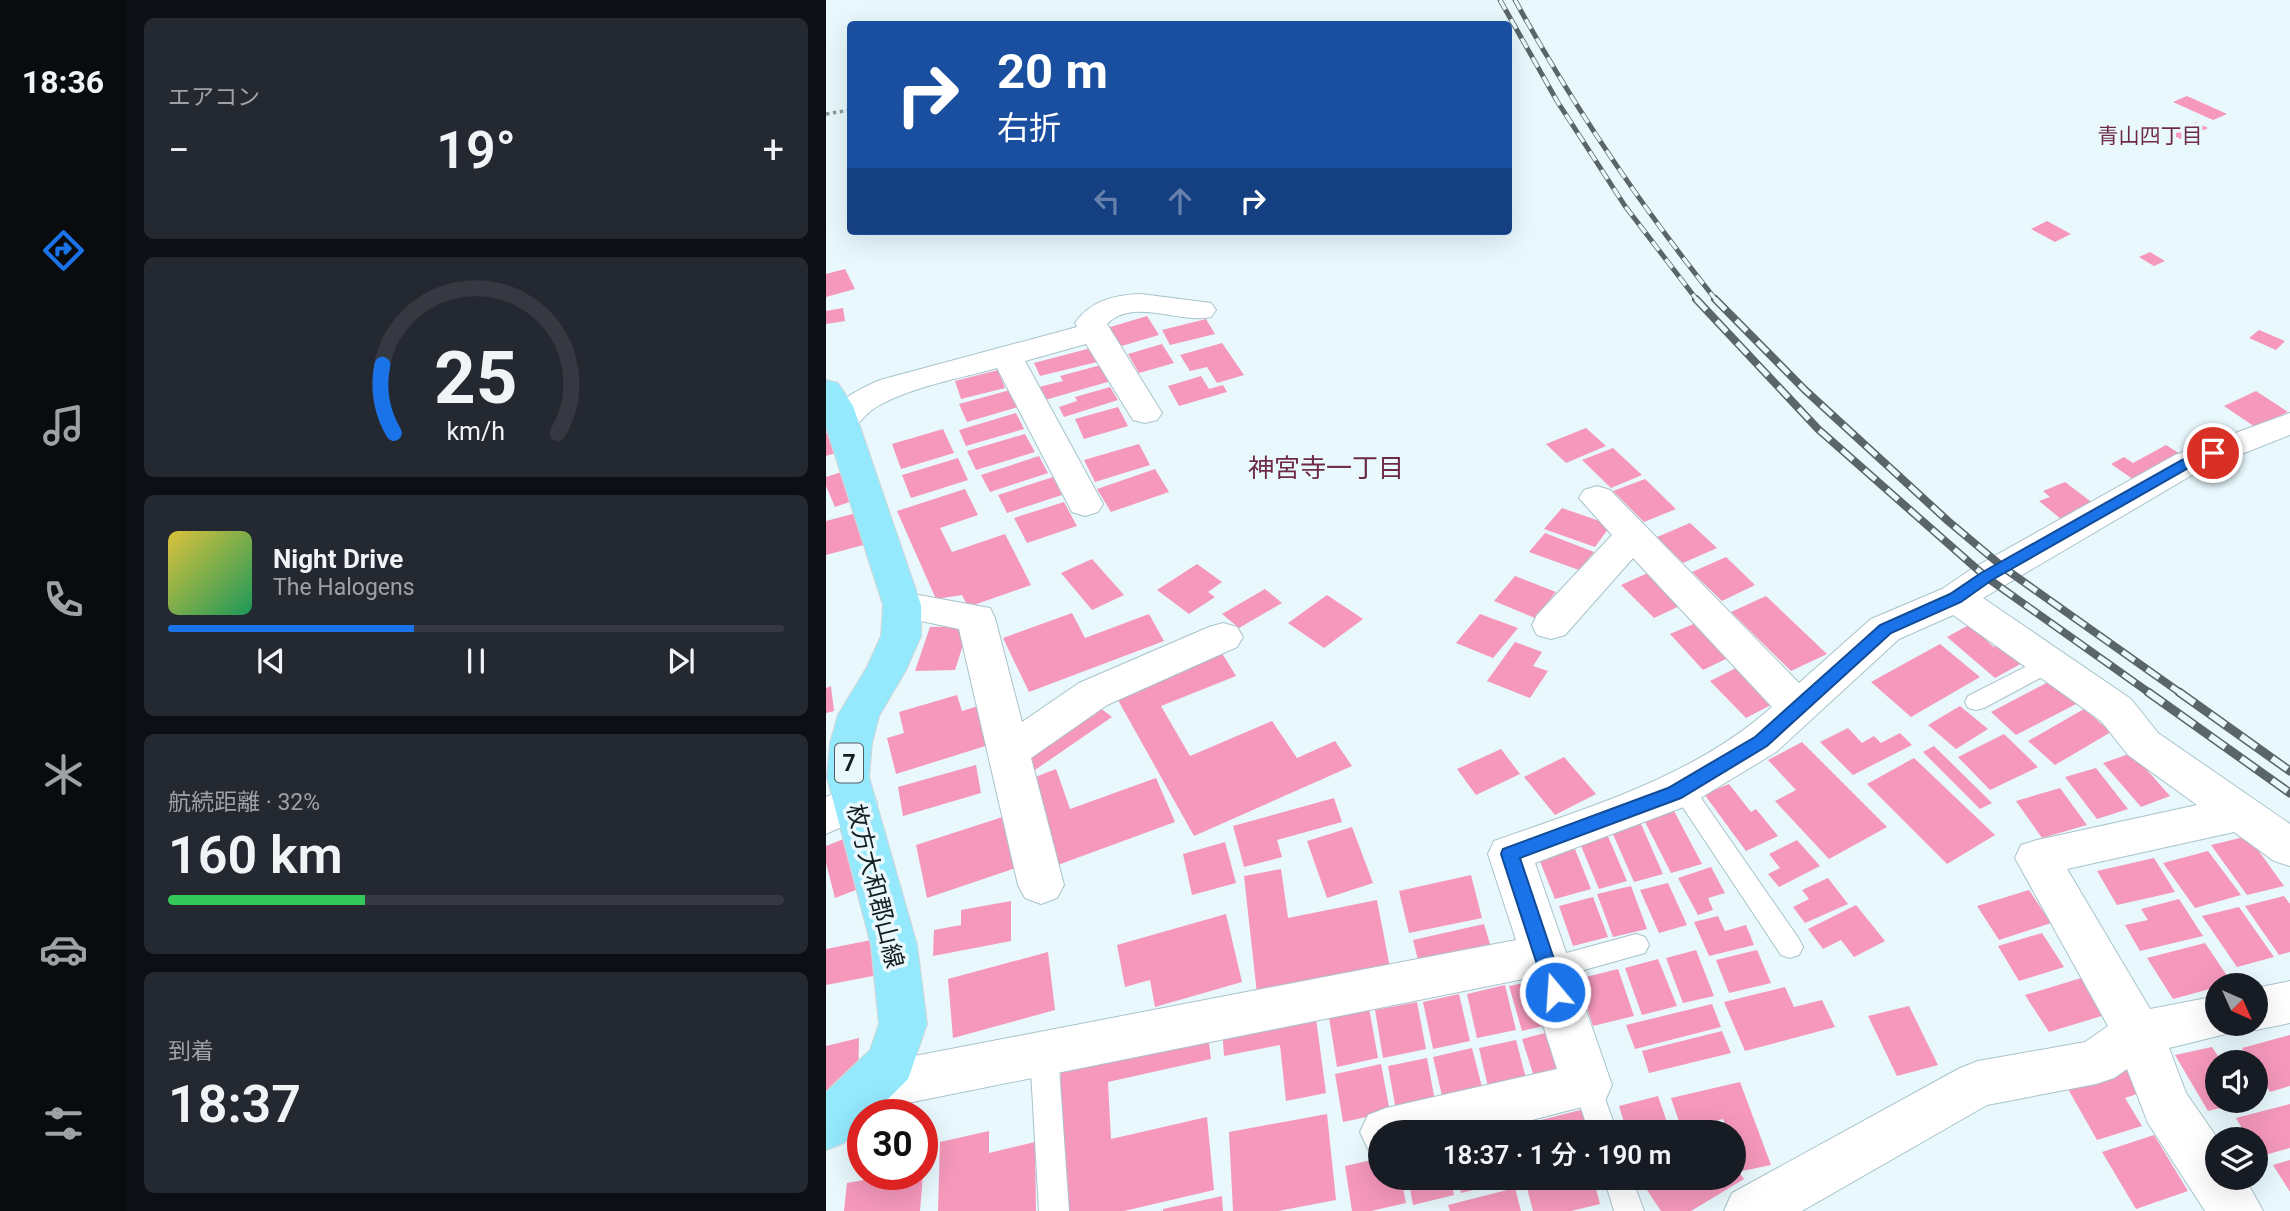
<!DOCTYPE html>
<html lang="ja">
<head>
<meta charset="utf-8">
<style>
	body { margin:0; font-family:Roboto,"Noto Sans JP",sans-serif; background:#242831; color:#f1f3f6; height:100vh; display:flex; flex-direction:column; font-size:26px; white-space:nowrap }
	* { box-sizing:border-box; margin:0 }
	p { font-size:23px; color:#9ea1a6 }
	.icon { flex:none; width:38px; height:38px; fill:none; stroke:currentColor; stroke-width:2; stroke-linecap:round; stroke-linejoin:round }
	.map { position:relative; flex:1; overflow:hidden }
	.sheet { display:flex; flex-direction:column; gap:18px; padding:18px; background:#0d0f14; width:700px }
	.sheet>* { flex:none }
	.banner { position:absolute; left:21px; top:21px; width:665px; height:214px; border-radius:7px; box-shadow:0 7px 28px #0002; background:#1a4fa0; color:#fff; overflow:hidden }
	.needle { width:46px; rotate:135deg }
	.tools { position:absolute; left:1379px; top:973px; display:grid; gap:14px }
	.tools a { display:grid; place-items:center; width:63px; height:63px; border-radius:50%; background:#171b24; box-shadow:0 7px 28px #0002; font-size:35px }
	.speed { position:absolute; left:21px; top:1099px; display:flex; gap:14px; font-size:35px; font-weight:700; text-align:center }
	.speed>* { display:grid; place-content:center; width:91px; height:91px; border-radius:50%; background:#171b24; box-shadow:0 7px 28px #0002; line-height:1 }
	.speed .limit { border:10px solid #d22; background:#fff; color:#111 }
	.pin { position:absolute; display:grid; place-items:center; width:60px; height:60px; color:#fff; margin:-30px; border:4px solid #fff; border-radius:50%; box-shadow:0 2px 7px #0007 }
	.me { position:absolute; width:77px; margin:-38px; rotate:342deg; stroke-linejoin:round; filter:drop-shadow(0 0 5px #0008) }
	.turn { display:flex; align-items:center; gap:24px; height:147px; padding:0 35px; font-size:32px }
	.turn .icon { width:91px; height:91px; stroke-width:2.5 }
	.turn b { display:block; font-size:49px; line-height:60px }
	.lanes { display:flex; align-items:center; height:66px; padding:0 35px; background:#0003; justify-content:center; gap:35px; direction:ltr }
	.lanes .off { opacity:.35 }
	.big { font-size:52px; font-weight:600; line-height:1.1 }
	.sheet .card { flex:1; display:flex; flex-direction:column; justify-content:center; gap:10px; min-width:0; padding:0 24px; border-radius:10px; background:#242831 }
	.sheet .dial { align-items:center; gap:0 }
	.dial svg { height:182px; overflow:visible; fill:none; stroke:#363941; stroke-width:7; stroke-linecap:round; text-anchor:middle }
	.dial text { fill:#f1f3f6; stroke:none }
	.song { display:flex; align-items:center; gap:21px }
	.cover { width:84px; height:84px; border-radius:10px; background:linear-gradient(135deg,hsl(50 70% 55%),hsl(150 70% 35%)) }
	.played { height:7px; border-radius:4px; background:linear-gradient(90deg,#1a73e8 40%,#363941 40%) }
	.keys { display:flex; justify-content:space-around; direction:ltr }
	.heat { display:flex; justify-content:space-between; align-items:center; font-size:38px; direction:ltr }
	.charge { height:10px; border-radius:5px; background:linear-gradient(90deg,#34c759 32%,#363941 0) }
	.trip { position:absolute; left:542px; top:1120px; width:378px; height:70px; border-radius:35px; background:#171b24; box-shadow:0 7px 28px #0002; font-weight:600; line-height:70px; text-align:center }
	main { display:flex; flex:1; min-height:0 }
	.tabs { display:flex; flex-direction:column; width:126px; justify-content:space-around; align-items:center; background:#090b0e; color:#9ea1a6 }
	.tabs .icon { width:49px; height:49px }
	.tabs .active { color:#1a73e8 }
	.tabs b { font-size:32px; color:#f1f3f6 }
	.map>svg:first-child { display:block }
	.building { fill:#f598bb }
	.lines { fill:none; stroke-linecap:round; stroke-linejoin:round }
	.service-casing { stroke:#a8c3ca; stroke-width:2 }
	.minor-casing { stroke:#a8c3ca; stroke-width:2 }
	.primary-casing { stroke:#d5d6d7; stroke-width:2 }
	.path { stroke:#8f9da1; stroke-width:3.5; stroke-dasharray:3.5 3.5; stroke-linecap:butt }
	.service { fill:#fff; fill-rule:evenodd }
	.minor { fill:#fff; fill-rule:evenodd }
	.primary { fill:#94e9fc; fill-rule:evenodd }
	.rail-far2-casing { stroke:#596568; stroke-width:5 }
	.rail-far1-casing { stroke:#596568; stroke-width:8 }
	.rail-casing { stroke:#596568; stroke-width:9 }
	.rail-far2 { stroke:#e8f8fd; stroke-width:3.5; stroke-dasharray:11; stroke-linecap:butt }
	.rail-far1 { stroke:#e8f8fd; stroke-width:5; stroke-dasharray:15; stroke-linecap:butt }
	.rail { stroke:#e8f8fd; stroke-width:6; stroke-dasharray:19; stroke-linecap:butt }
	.route { fill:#1a73e8; stroke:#114b97; stroke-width:2 }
	.labels { text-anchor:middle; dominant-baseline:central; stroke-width:7; stroke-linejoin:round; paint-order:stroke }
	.far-neighbourhood-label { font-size:21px; fill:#6e2b48; stroke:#e8f8fd }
	.shield { fill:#e8f8fd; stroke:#545f63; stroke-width:2 }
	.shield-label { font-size:23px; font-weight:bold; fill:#141e21 }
	.street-label { font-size:24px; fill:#141e21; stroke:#e8f8fd }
	.neighbourhood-label { font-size:26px; fill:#6e2b48; stroke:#e8f8fd }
</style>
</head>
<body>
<main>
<nav class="tabs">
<b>18:36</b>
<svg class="icon active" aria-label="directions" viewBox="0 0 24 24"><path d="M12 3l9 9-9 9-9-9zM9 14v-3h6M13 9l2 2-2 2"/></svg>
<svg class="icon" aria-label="music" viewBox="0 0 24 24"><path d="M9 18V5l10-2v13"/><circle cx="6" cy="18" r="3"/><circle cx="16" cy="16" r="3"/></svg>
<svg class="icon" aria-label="phone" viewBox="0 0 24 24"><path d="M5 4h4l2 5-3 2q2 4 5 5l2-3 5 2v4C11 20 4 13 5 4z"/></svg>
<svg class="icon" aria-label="climate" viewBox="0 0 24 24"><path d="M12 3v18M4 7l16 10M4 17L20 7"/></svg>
<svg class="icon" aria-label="car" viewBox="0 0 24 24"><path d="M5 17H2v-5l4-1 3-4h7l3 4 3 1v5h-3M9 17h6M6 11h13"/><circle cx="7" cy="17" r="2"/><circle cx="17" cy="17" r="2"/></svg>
<svg class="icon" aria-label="filters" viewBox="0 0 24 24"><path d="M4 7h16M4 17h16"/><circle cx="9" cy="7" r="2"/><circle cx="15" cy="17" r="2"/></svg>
</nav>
<section class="sheet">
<div class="card"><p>エアコン</p>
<div class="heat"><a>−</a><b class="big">19°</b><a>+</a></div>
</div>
<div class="card dial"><svg viewBox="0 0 100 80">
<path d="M14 69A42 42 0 1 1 86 69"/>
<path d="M14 69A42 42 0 0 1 9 39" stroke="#1a73e8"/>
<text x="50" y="56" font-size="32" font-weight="700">25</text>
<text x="50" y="72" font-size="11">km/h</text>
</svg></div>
<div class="card">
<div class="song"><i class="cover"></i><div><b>Night Drive</b><p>The Halogens</p></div></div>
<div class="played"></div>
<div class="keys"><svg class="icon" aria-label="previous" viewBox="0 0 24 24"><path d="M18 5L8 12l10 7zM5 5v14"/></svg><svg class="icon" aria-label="pause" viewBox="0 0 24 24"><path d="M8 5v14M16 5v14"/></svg><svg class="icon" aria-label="next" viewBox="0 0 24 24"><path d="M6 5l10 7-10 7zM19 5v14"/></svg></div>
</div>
<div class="card"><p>航続距離 · 32%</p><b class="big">160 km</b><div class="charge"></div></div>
<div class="card"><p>到着</p><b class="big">18:37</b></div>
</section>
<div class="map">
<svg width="1464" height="1211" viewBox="0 0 1464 1211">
	<rect width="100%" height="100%" fill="#e8f8fd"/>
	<path class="building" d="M1361,96L1401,114L1387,120L1347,102Z
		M1370,122L1382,128L1357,140L1344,134Z
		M1221,221L1245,234L1229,242L1205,229Z
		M1324,252L1339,261L1328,266L1313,257Z
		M19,269L29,289L0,297V274Z
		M17,308L19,321L0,324V311Z
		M321,316L333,335L292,347L281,328Z
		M380,319L389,334L344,345L336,330Z
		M1433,330L1459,341L1450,350L1423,338Z
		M396,343L418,375L391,383L381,367L364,371L354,355Z
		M336,344L348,363L313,373L302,354Z
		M265,348L271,362L214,376L208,363Z
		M275,365L285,381L219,400L213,387L237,381L234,376Z
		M172,370L179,388L135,399L129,381Z
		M375,376L383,389L397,385L401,392L353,406L342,386Z
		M284,387L292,400L238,417L233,407L251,401L249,397Z
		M184,390L192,407L141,422L133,404Z
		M1430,391L1462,412L1429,427L1398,406Z
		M292,407L302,426L258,439L249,419Z
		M190,413L198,429L140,446L133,430Z
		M760,428L780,446L740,463L720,444Z
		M117,429L128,453L75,469L66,444Z
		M6,431L16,451L0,456V433Z
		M199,434L209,452L150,470L141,451Z
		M313,444L324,465L269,482L258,460Z
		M1340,445L1359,457L1311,482L1285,464L1298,457L1307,463Z
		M787,448L816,475L785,488L756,460Z
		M213,456L222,473L164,492L155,475Z
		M132,458L142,480L85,498L76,475Z
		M329,469L343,492L285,512L271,489Z
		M19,471L32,499L9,507L0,486V477Z
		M227,477L236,495L181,513L172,495Z
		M819,479L850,509L818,522L787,491Z
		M1239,482L1268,504L1235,519L1213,501L1224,497L1217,491Z
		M139,489L152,515L114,528L126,552L179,534L205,585L142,607L136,595L110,599L71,511Z
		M238,502L251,526L201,543L188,518Z
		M736,508L785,525L769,547L718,529Z
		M34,512L41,544L0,555V521Z
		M864,523L891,548L857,563L831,537Z
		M719,533L768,552L753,570L703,552Z
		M900,557L929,585L896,601L866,572Z
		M266,559L298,595L266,610L235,573Z
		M371,564L396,582L382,592L389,597L363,614L331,590Z
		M824,572L858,604L828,618L795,585Z
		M689,576L730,592L709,618L668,601Z
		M439,589L456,603L413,628L396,614Z
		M501,595L537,619L498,648L462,623Z
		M940,596L1001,654L965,671L905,612Z
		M246,613L259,638L323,614L338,641L203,692L177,638Z
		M654,614L692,628L667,658L630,643Z
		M872,622L904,657L877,670L844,634Z
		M1143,625L1168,647L1175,643L1198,662L1169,678L1121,637Z
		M143,626L129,670L89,671L104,627Z
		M689,642L716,652L707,666L722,671L704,698L661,681Z
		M1114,644L1154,677L1085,717L1045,682Z
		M394,650L410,676L335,706L364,756L446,721L471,758L509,741L526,766L368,836L288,693Z
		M912,667L949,703L920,718L884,681Z
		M1228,679L1254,702L1190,735L1165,712Z
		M5,686L8,711L0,713V688Z
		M131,695L136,711L158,704L169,743L70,774L61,738L78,733L73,712Z
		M268,703L286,717L209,770L191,754Z
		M1134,706L1162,729L1130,749L1102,725Z
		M1258,709L1285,732L1229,765L1202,741Z
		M1022,728L1036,743L1048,736L1055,743L1074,733L1086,745L1027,775L994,742Z
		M1178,734L1212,767L1164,790L1132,757Z
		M976,742L1061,827L1003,859L949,801L970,790L942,760Z
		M1108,746L1166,803L1154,809L1097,752Z
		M675,749L694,774L650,795L631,769Z
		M1306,753L1344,796L1315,807L1277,763Z
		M738,757L770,794L729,815L698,777Z
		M1088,758L1169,835L1121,864L1041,784Z
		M150,765L155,793L77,816L72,787Z
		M1270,768L1302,809L1271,819L1239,777Z
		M230,769L244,809L330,778L349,822L229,866L199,781Z
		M903,784L925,812L930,809L952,836L920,851L878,794Z
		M1234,788L1261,825L1216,838L1190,801Z
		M508,798L516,822L451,840L456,857L418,867L407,826Z
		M848,811L876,864L845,873L818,820Z
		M186,814L199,865L101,898L90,845Z
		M815,824L837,874L808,882L786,832Z
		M526,827L547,883L501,898L481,841Z
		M781,834L801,881L773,889L753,841Z
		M25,836L40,886L9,898L0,863V846Z
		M1422,836L1458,886L1421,895L1385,845Z
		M971,840L994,866L953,887L942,874L954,868L943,854Z
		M399,842L410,883L366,895L357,854Z
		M749,849L765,889L729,899L713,859Z
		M1382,851L1415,895L1369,908L1337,863Z
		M1328,858L1349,892L1291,905L1271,871Z
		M885,867L899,893L882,898L887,910L872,915L852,878Z
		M455,869L462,918L551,900L564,968L431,994L418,876Z
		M645,875L656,918L583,933L573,891Z
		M1002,878L1022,904L979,923L967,907L983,899L976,890Z
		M842,883L861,925L833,933L814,890Z
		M805,886L821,929L787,937L771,894Z
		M1203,890L1225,923L1173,940L1151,906Z
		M1458,896L1464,904V952L1453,955L1419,906Z
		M767,897L782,937L747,946L733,906Z
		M1353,899L1377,936L1314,951L1299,925L1322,920L1315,909Z
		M185,901V941L107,956L108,930L135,925V910Z
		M1030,905L1059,941L1028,957L1015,940L997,949L982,929Z
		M1413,907L1448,957L1411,967L1376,916Z
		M400,914L416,982L329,1007L324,980L299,987L291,945Z
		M892,916L899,931L920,925L928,945L883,956L868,922Z
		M658,924L666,951L594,968L587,940Z
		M1216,933L1238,967L1193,981L1172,946Z
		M50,939L47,976L0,985V949Z
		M1379,943L1406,983L1347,999L1321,958Z
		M870,950L888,996L857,1003L840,958Z
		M931,950L945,983L903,993L890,960Z
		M222,952L229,1010L127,1038L122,979Z
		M832,959L851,1006L816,1015L799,968Z
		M792,969L808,1016L767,1026L752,979Z
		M1255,978L1279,1015L1223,1032L1199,995Z
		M717,979L730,1023L696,1031L683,986Z
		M679,985L690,1030L651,1038L641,994Z
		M959,987L968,1007L996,1000L1009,1027L919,1051L898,1002Z
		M633,994L644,1041L607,1049L597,1002Z
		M591,1002L600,1049L557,1058L549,1010Z
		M886,1004L895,1027L809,1049L800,1025Z
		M1083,1006L1112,1065L1071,1076L1042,1016Z
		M543,1008L552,1058L511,1067L503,1017Z
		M489,1011L500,1093L460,1101L454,1045L398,1056L396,1029Z
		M381,1027L385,1059L282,1082L285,1139L381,1117L388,1190L298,1211H239L234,1059Z
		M734,1029L749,1072L710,1083L696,1039Z
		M896,1031L905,1053L823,1073L816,1051Z
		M1464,1035V1086L1444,1092L1430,1069V1062H1425L1416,1048Z
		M33,1038L32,1083L0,1107V1046Z
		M690,1040L701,1082L663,1091L653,1048Z
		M1386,1047L1396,1062H1391V1101L1418,1102L1382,1111L1349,1055Z
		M646,1048L657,1091L617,1100L607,1057Z
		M601,1058L609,1101L570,1110L562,1066Z
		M555,1064L564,1112L517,1122L509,1074Z
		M1297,1065L1314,1093L1299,1098L1316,1126L1271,1140L1238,1082Z
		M914,1082L945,1165L916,1171L908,1149V1132H902L897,1119L856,1130L845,1098Z
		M832,1096L843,1128L826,1132H801L793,1106Z
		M1464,1104V1148L1432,1157L1430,1139H1422L1410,1118Z
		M758,1109L765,1132H718L715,1120Z
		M501,1114L510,1200L452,1211H407L403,1132Z
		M709,1122L712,1132H676V1131Z
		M101,1126L98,1161H96V1127Z
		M163,1131V1153L209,1142L210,1211H112L114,1142Z
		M1328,1135L1362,1191L1310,1209L1276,1152Z
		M555,1158V1178H575L580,1203L545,1211H526L519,1166Z
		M1464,1160V1192L1447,1165Z
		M908,1166L918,1179L865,1211H835L813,1178H908Z
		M50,1174H97L94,1211H18L21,1183L49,1178Z
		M582,1178H624L628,1195L587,1205Z
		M632,1178H675L676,1183L635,1193Z
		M742,1178H767L774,1204L745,1211H707L701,1188Z
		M689,1188L695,1211H624L622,1205Z
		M396,1196L397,1211H337V1209Z"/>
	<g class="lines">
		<defs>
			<path id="service" d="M1223,655L1231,657L1234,663L1231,669L1158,708L1150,710L1142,708L1139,702L1142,696Z
				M856,779L864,782L973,939L977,947L973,955L964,958L955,955L848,794L844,788L848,782Z
				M810,934L819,937L823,945L819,953L722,980L713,977L709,969L713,961L722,958Z
				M218,1041L228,1044L232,1053L243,1211H213L204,1053L208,1044Z
				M761,1073L771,1076L791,1132H763L747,1085L751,1076Z
				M778,1178H806L818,1211H788Z"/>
			<path id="minor" d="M315,294L385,303L390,310L385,317C353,324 307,297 281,324L336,413L331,420L319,423L307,420L260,344L199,361L277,504L272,512L259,516L246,512L171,368C132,379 88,386 52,406C31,418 32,437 3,429L0,425C0,404 38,387 54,380L251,327L249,323C265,300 289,295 315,294Z
				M1464,413V435L1373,471L1157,598L1305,699L1332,733L1464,824V866L1448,861L1408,832L1241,869L1324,1009L1391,996V1024H1412L1408,1032L1343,1048L1360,1093L1392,1139L1391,1178H1419L1437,1211H1379L1322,1123L1301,1069L1288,1078L1270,1084L1161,1105L976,1211H898L906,1193L1134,1068L1152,1061L1259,1042L1282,1026L1189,858L1195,845L1211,840L1371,805L1302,755L1275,721L1127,615L1073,639L950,752L863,805L709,863L786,1085L779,1101L659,1132H555V1154L542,1149L534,1132L542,1115L560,1108L731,1069L702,978L42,1111L24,1104L17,1088L24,1072L42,1065L690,940L662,854L668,841C766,806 867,777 946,707L807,558L739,635L725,639L711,635L706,625L711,615L786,535L753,498L758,490L771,486L784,490L973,683L1045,619L1116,589L1147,568L1349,455Z
				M76,592L164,608L169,618L196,722L253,683L383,627L397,623L411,627L417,637L411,647L281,705L205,758L238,885L231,898L215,904L199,898L192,885L133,629L62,614L57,605L62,596Z
				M29,785L44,790L51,802L44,814L0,834V797Z
				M1464,981V1023L1430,1030L1413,1024H1430V988Z"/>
			<path id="primary" d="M0,380L12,383L27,406L95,605V636L80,670L53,716L46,743L43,777L91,945L101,1024L82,1079L46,1115H37V1124L18,1143L0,1150V1092L44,1050L53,1024L45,945L1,777L4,743L12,715L41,667L55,636L57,605L0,427Z"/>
		</defs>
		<use href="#service" class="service-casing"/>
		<use href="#minor" class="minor-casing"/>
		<use href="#primary" class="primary-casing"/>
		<path class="path" d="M0,114L24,110"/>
		<use href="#service" class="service"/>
		<use href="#minor" class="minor"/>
		<use href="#primary" class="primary"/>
		<defs>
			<path id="rail-far2" d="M674,0L731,101L799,206L871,300
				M689,0C747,106 815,206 890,300"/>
			<path id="rail-far1" d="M870,299L992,429L1160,577L1325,694
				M889,299L979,390L1122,521L1178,568L1356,694"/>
			<path id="rail" d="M1322,692L1464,793
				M1353,692L1464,771"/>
		</defs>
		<use href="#rail-far2" class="rail-far2-casing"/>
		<use href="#rail-far1" class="rail-far1-casing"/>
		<use href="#rail" class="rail-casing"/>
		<use href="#rail-far2" class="rail-far2"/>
		<use href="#rail-far1" class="rail-far1"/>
		<use href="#rail" class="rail"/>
	</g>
	<path class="route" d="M1387,448L1392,450L1394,453L1392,456L1366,466L1166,580L1135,602L1065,633L941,746L855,798L694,858L739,992L736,998L729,1001L722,998L675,854L677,849L842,788L929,737L1054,625L1124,594L1155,573L1356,460Z"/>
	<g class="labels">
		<g class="far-neighbourhood-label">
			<text x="1324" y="136">青山四丁目</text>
		</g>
		<rect class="shield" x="9" y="743.5" width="28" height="39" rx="5"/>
		<g class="shield-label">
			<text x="23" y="763">7</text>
		</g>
		<g class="street-label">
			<text transform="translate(49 886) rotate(76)">枚方大和郡山線</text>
		</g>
		<g class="neighbourhood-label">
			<text x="500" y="468">神宮寺一丁目</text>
		</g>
	</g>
</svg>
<div class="tools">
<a><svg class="needle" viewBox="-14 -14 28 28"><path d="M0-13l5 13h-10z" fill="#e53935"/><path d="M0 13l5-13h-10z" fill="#9ea1a6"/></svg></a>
<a><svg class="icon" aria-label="sound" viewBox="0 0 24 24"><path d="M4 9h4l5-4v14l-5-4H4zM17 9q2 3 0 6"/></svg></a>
<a><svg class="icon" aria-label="layers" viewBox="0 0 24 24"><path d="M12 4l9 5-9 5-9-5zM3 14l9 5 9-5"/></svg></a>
</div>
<div class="speed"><div class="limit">30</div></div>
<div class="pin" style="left:1387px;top:453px;background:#d93025"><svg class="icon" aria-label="arrive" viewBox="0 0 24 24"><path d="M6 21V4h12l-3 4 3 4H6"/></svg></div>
<svg class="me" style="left:729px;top:992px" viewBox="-20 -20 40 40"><circle r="17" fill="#1a73e8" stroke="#fff" stroke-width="3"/><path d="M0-11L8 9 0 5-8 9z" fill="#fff"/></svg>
<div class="trip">18:37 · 1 分 · 190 m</div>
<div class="banner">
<div class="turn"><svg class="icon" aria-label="right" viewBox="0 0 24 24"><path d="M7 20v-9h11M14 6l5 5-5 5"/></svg><div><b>20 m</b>右折</div></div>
<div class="lanes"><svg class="icon off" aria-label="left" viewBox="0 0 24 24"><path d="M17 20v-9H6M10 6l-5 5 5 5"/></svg><svg class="icon off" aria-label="ahead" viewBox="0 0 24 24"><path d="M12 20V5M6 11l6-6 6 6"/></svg><svg class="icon" aria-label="right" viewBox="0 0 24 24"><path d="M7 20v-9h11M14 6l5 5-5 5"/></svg></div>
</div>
</div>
</main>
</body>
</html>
